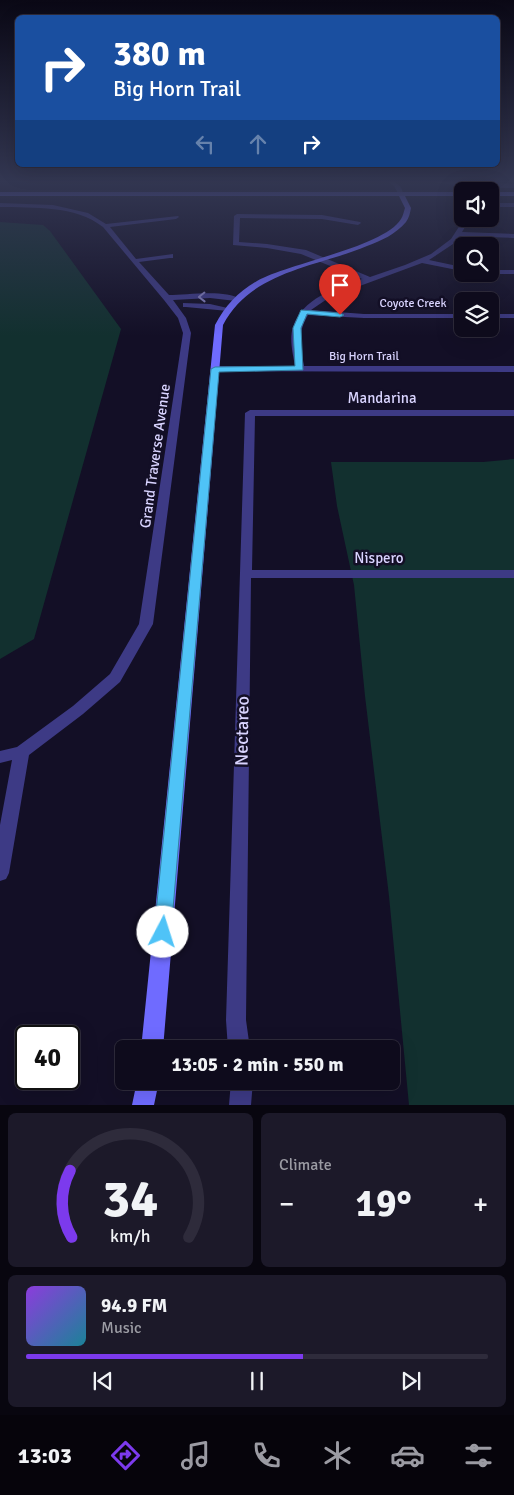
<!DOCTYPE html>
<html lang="en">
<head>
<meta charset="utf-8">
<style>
	body { margin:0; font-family:Signika,sans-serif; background:#1c1929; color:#f1f3f6; height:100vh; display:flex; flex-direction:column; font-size:19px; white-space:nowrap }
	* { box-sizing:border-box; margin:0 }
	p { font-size:16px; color:#9b9ba3 }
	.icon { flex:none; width:28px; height:28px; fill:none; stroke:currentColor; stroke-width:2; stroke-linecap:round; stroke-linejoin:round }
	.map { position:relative; height:1105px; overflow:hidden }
	.sheet { display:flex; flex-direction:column; gap:8px; padding:8px; background:#08060f; flex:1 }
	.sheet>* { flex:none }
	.top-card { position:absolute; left:15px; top:15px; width:485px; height:152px; border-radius:8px; box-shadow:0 5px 20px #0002,0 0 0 1px #2e2b3b; background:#1a4fa0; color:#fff; overflow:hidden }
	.buttons { position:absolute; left:454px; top:182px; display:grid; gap:10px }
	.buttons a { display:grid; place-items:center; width:45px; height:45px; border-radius:8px; background:#0e0b1c; box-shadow:0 5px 20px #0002,0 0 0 1px #2e2b3b; font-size:25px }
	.speed { position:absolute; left:15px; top:1025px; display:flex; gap:10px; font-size:25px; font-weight:700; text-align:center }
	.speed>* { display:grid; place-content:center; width:65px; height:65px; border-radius:50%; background:#0e0b1c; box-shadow:0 5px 20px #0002,0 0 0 1px #2e2b3b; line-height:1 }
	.speed .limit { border:2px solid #111; border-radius:8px; background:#fff; color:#111 }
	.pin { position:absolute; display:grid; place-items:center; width:42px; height:42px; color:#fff; margin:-51px -21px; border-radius:50% 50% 50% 0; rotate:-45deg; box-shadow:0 0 5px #0007 }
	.pin .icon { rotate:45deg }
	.me { position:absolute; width:55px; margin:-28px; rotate:5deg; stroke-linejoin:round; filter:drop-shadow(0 0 4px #0008) }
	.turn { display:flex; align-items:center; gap:18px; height:105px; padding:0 15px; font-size:22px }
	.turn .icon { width:65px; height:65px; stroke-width:2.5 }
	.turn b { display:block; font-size:35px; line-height:42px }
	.lanes { display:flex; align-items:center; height:48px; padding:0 15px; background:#0003; justify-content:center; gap:25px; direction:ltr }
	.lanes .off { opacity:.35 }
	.big { font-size:38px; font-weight:700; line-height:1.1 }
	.sheet .card { flex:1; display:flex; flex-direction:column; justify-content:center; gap:8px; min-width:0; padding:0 18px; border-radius:8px; background:#1c1929 }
	.sheet .dial { align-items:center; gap:0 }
	.dial svg { height:130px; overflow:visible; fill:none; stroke:#2e2b3b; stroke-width:7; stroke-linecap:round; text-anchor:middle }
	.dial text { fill:#f1f3f6; stroke:none }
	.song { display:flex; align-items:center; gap:15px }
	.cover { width:60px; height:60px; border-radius:8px; background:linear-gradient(135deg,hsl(270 70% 55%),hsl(190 70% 35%)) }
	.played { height:5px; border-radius:2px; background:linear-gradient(90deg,#7c3aed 60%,#2e2b3b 60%) }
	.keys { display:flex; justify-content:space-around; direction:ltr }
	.heat { display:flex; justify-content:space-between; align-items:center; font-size:28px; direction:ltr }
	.sheet .tiles { flex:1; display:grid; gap:8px; grid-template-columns:1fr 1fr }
	.card:last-child { grid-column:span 2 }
	.trip { position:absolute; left:115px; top:1040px; width:285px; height:50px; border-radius:8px; background:#0e0b1c; box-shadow:0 5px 20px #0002,0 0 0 1px #2e2b3b; font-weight:700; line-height:50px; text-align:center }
	.tabs { display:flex; height:80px; justify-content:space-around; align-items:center; background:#06040b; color:#9b9ba3 }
	.tabs .icon { width:35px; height:35px }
	.tabs .active { color:#7c3aed }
	.tabs b { font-size:22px; color:#f1f3f6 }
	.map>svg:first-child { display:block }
	.green { fill:#12302f }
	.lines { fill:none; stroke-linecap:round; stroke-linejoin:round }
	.street { fill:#3d3a85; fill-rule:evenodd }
	.secondary { fill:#6f6bff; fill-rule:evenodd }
	.oneway { stroke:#837fbc }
	.route { fill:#4fc3f7; stroke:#337fa1 }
	.labels { text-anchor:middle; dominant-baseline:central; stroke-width:5; stroke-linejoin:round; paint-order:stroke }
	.far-street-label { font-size:12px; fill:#d9d4ff; stroke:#130f26 }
	.street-label { font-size:15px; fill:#d9d4ff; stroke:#130f26 }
	.near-street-label { font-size:18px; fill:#d9d4ff; stroke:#130f26 }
</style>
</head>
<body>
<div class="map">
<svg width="514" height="1105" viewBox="0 0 514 1105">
	<rect width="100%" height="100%" fill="#130f26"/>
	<path class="green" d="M0,222L43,225L50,231L121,329L34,639L0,659Z
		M514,459V1105H409L389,896L365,696L354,585L337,506L331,462H483Z"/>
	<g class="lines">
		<path class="street" d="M387,181C396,181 403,186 403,195H399L394,186Z
			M426,181L514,184V188L470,187Z
			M0,203L53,205L88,213L106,224L178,216L179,217L176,219L110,227L136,259L173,254V258H170L139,262L169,295C186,295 226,289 240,299L236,301L210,298L173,300L186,318L191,333L153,624L120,682L83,714L29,755L9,873L6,879L0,881V825L12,760L0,763V751L17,747L73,706L110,674L139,624L183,333L178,318L164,300L103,227C75,205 34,208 0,207Z
			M490,203H514V207H490Z
			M237,214L322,215L360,222L361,223L358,225L322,219L240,218L239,242L267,244L306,250L370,277L405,265L431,254L451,239L464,219H470L462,232L514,234V238L460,236L456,242L429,260L462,267V271L422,263L330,297L311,310L364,314H462V318H364L308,315C297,334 300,345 304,366H514V372L212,371V367L215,366H295C293,355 289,339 293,327C302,299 334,288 362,279L301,254L267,248L233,245L234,216Z
			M490,270H514V274H488H490Z
			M183,303L210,304L232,309L228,311L186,307H183Z
			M490,314H514V318H490Z
			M250,410H514V416H255L252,570H514V578H251L246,1020L250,1049H228L226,1020L245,413Z
			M231,1081H253L251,1105H229Z"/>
		<path class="secondary" d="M0,192H462V196H405L411,208C410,213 409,218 406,222C396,234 381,241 367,246C317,267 251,271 223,325L163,1049H141L215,325C225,306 238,292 257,281C289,263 384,247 401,219C403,216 404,211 405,208L399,196H0Z
			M490,192H514V196H490Z
			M137,1081H159L154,1105H132Z"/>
	</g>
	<defs><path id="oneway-chevron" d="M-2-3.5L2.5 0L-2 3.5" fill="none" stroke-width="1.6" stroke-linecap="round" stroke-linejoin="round" transform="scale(1.25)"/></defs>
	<use class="oneway" href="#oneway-chevron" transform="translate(202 297) rotate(179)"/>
	<linearGradient id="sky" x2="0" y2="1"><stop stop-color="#0a0815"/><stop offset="0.54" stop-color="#333752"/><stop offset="1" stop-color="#333752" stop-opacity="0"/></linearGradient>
	<rect width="514" height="336" fill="url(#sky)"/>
	<path class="route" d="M301,310L340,313L344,315L340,317L307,314L301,328L303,370L219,372L171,932L169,938L163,940L156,938L154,932L211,369L215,367L295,366L293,328Z"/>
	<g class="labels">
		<g class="far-street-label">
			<text x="413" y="303">Coyote Creek</text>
			<text x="364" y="356">Big Horn Trail</text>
		</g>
		<g class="street-label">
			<text x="382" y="398">Mandarina</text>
			<text transform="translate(155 456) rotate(-82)">Grand Traverse Avenue</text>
			<text x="379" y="558">Nispero</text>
		</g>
		<g class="near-street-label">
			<text transform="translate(242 731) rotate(-89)">Nectareo</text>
		</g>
	</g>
</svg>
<div class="buttons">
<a><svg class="icon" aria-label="sound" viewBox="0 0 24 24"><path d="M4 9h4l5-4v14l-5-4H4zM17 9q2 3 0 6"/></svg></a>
<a><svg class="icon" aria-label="search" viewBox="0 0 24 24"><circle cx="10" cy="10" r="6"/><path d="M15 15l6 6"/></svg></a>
<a><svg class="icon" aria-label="layers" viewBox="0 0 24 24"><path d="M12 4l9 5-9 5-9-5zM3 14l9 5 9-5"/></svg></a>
</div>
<div class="speed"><div class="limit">40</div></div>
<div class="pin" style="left:340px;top:315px;background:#d93025"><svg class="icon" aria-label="arrive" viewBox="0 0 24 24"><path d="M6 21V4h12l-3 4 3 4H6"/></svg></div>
<svg class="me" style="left:163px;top:932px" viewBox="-20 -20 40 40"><circle r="19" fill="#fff"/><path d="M0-13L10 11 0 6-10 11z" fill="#4fc3f7"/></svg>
<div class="trip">13:05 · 2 min · 550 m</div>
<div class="top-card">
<div class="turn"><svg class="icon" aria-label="right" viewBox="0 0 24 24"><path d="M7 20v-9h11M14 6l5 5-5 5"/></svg><div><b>380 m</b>Big Horn Trail</div></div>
<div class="lanes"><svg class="icon off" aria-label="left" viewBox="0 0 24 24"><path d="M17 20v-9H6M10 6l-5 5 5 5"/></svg><svg class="icon off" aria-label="ahead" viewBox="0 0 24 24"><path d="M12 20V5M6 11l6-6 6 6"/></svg><svg class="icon" aria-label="right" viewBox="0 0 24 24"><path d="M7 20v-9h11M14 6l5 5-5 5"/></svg></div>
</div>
</div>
<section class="sheet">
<div class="tiles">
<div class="card dial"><svg viewBox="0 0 100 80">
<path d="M14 69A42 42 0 1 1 86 69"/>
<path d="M14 69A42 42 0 0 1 13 28" stroke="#7c3aed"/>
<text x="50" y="56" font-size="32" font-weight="700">34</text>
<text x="50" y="72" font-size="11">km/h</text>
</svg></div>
<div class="card"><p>Climate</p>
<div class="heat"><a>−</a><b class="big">19°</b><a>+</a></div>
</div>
<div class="card">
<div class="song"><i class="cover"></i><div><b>94.9 FM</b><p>Music</p></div></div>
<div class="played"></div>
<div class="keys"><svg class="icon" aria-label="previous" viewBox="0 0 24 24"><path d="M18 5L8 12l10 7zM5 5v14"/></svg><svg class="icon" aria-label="pause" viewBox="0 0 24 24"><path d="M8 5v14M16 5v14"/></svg><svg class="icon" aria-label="next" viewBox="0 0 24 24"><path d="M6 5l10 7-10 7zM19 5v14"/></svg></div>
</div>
</div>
</section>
<nav class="tabs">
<b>13:03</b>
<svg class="icon active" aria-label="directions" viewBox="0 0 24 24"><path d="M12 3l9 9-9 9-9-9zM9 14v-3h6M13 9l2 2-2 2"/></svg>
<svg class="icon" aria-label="music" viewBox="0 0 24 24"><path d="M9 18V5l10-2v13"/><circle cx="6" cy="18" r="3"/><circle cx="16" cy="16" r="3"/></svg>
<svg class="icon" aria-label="phone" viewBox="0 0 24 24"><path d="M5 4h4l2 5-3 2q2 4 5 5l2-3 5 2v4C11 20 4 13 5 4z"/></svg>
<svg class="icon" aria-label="climate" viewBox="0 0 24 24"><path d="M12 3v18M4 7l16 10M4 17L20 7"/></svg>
<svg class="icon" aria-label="car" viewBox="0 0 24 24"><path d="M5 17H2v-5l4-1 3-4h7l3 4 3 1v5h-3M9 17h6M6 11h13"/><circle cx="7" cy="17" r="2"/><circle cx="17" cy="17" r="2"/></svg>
<svg class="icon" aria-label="filters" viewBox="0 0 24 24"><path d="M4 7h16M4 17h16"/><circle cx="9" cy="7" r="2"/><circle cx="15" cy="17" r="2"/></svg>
</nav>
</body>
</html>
